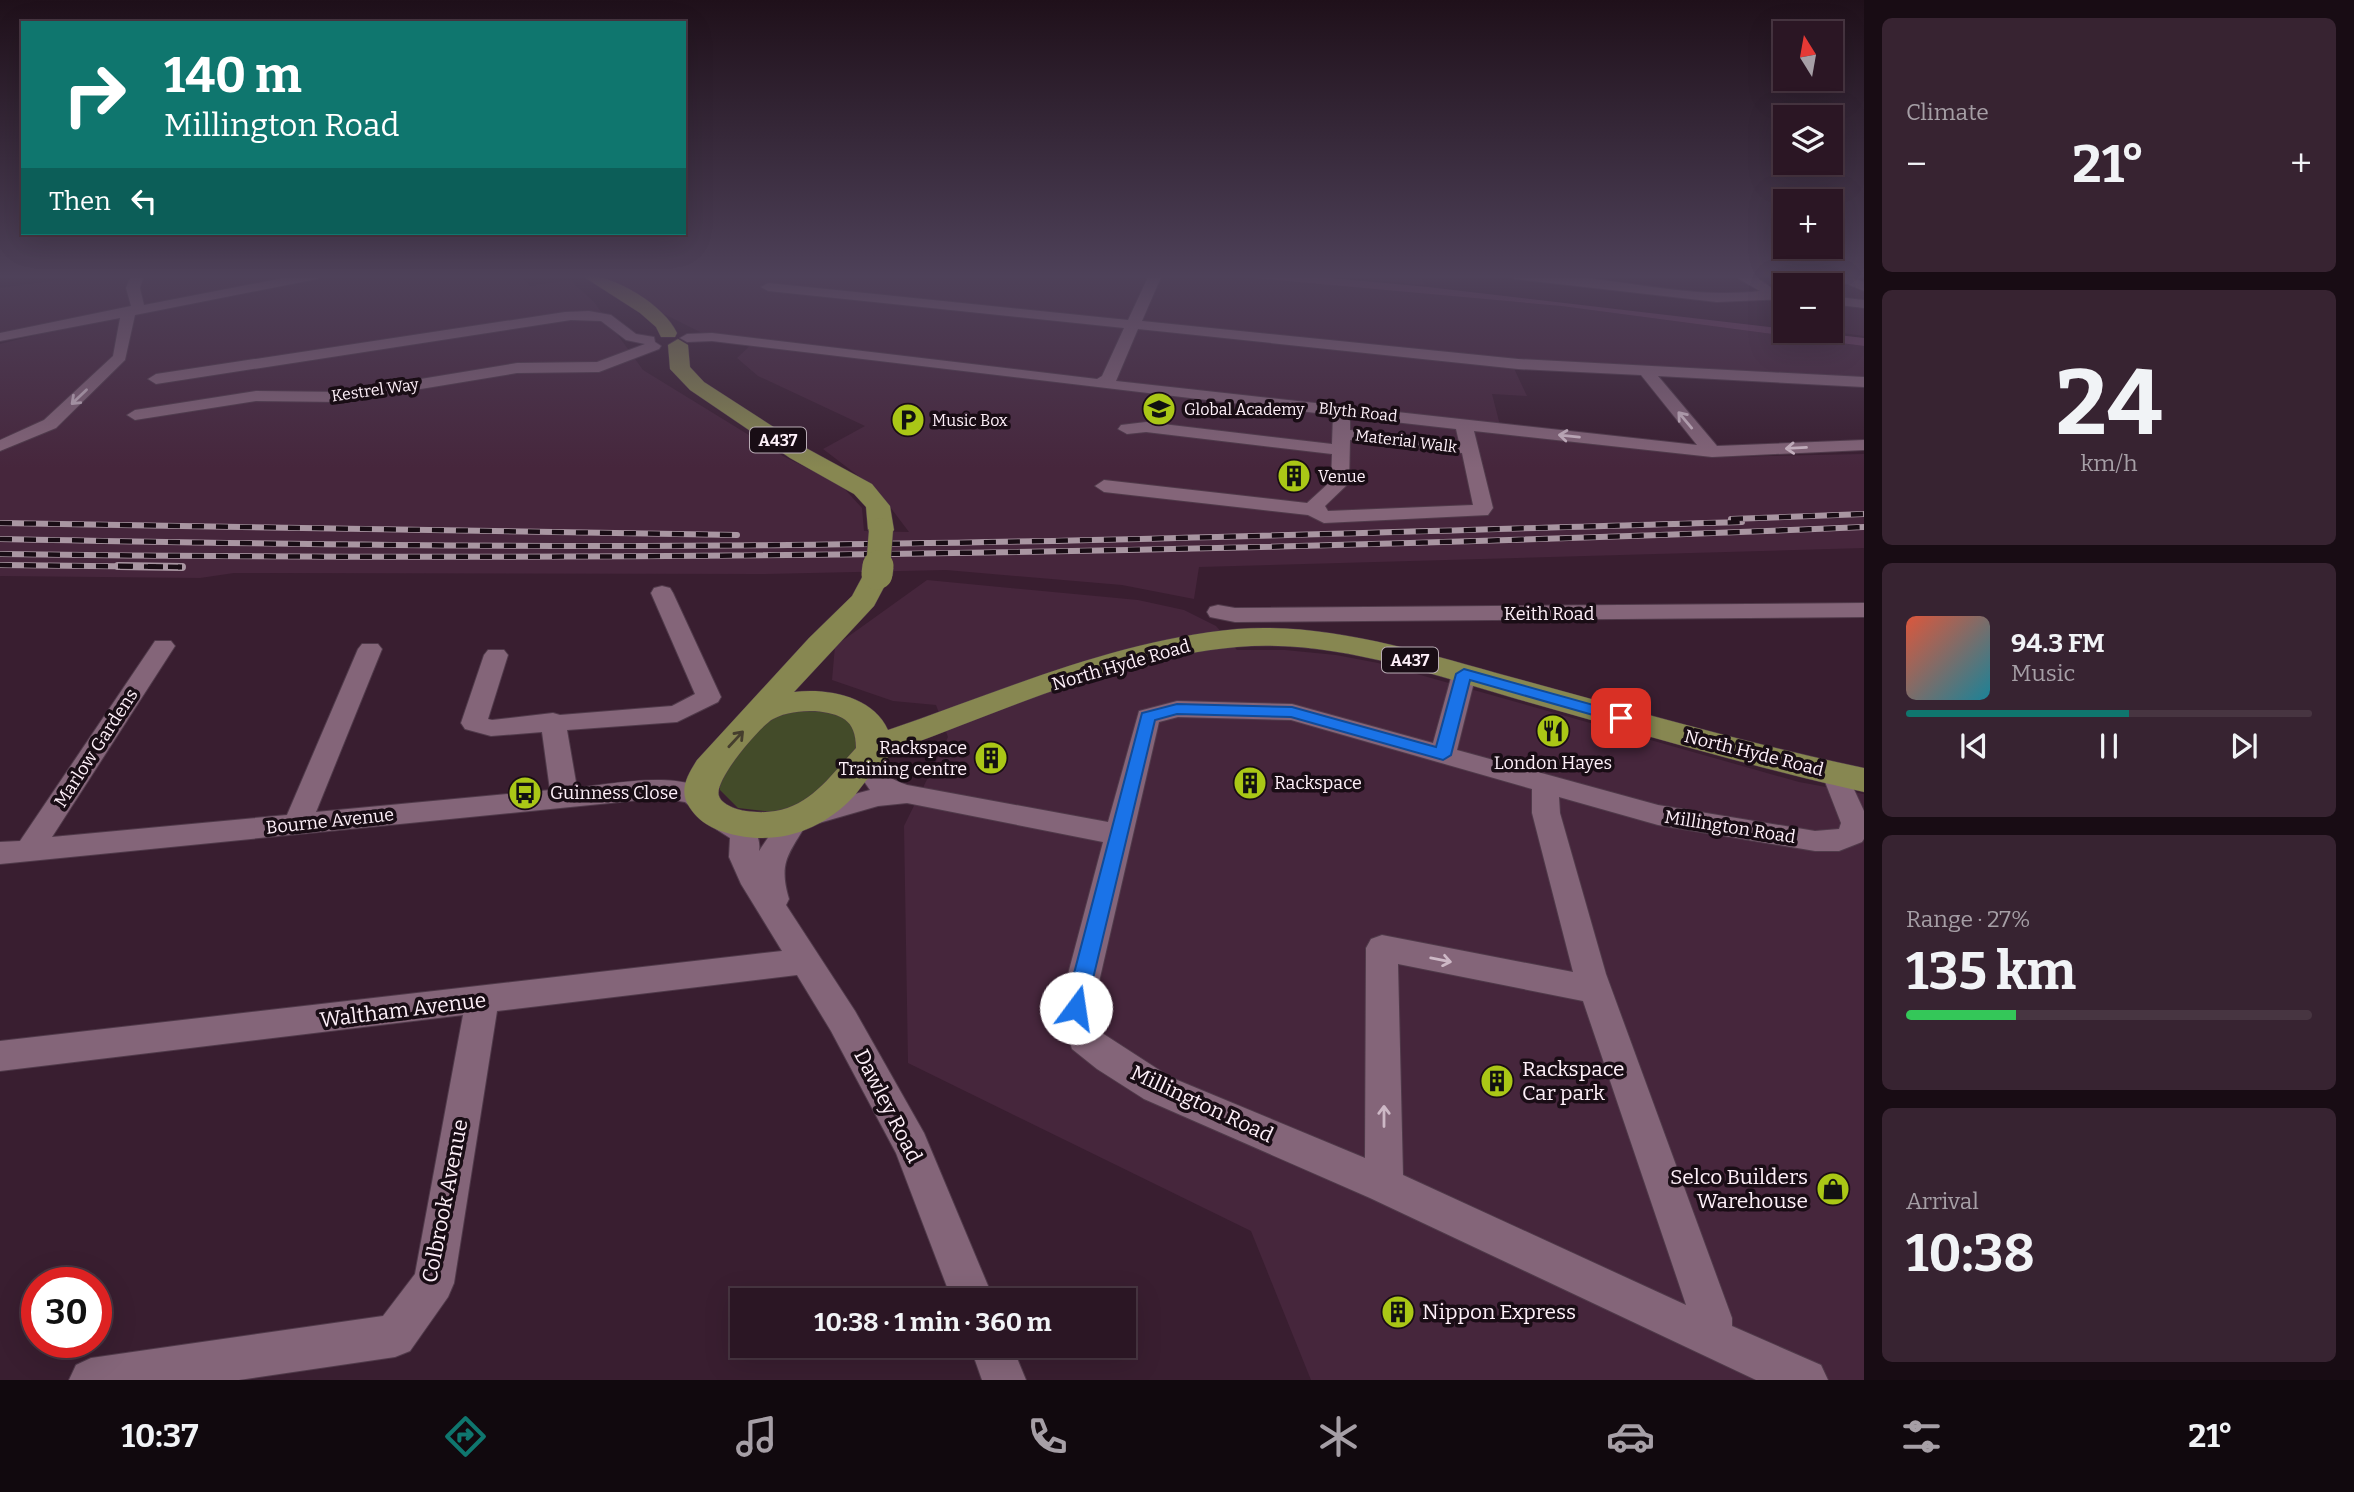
<!DOCTYPE html>
<html lang="en">
<head>
<meta charset="utf-8">
<style>
	body { margin:0; font-family:Bitter,serif; background:#372331; color:#f1f3f6; height:100vh; display:flex; flex-direction:column; font-size:26px; white-space:nowrap }
	* { box-sizing:border-box; margin:0 }
	p { font-size:23px; color:#a69fa6 }
	.icon { flex:none; width:38px; height:38px; fill:none; stroke:currentColor; stroke-width:2; stroke-linecap:round; stroke-linejoin:round }
	.map { position:relative; flex:1; overflow:hidden }
	.panel { display:flex; flex-direction:column; gap:18px; padding:18px; background:#180c14; width:490px }
	.panel>* { flex:none }
	.banner { position:absolute; left:21px; top:21px; width:665px; height:214px; border-radius:0px; box-shadow:0 7px 28px #0002,0 0 0 2px #473541; background:#0f766e; color:#fff; overflow:hidden }
	.needle { width:46px; rotate:349deg }
	.tools { position:absolute; left:1773px; top:21px; display:grid; gap:14px }
	.tools a { display:grid; place-items:center; width:70px; height:70px; border-radius:0px; background:#2b1624; box-shadow:0 7px 28px #0002,0 0 0 2px #473541; font-size:35px }
	.speed { position:absolute; left:21px; top:1267px; display:flex; gap:14px; font-size:35px; font-weight:700; text-align:center }
	.speed>* { display:grid; place-content:center; width:91px; height:91px; border-radius:50%; background:#2b1624; box-shadow:0 7px 28px #0002,0 0 0 2px #473541; line-height:1 }
	.speed .limit { border:10px solid #d22; background:#fff; color:#111 }
	.pin { position:absolute; display:grid; place-items:center; width:60px; height:60px; color:#fff; margin:-30px; border-radius:14px; box-shadow:0 4px 10px #0006 }
	.me { position:absolute; width:77px; margin:-38px; rotate:14deg; stroke-linejoin:round; filter:drop-shadow(0 0 5px #0008) }
	.turn { display:flex; align-items:center; gap:24px; height:147px; padding:0 28px; font-size:32px }
	.turn .icon { width:91px; height:91px; stroke-width:2.5 }
	.turn b { display:block; font-size:49px; line-height:60px }
	.then { display:flex; align-items:center; height:66px; padding:0 28px; background:#0003; gap:14px; font-size:26px }
	.big { font-size:52px; font-weight:700; line-height:1.1 }
	.panel .tile { flex:1; display:flex; flex-direction:column; justify-content:center; gap:10px; min-width:0; padding:0 24px; border-radius:10px; background:#372331 }
	.panel .dial { align-items:center; gap:0 }
	.dial b { font-size:91px; line-height:1 }
	.song { display:flex; align-items:center; gap:21px }
	.cover { width:84px; height:84px; border-radius:10px; background:linear-gradient(135deg,hsl(10 70% 55%),hsl(190 70% 35%)) }
	.played { height:7px; border-radius:4px; background:linear-gradient(90deg,#0f766e 55%,#473541 55%) }
	.keys { display:flex; justify-content:space-around; direction:ltr }
	.heat { display:flex; justify-content:space-between; align-items:center; font-size:38px; direction:ltr }
	.charge { height:10px; border-radius:5px; background:linear-gradient(90deg,#34c759 27%,#473541 0) }
	.trip { position:absolute; left:730px; top:1288px; width:406px; height:70px; border-radius:0px; background:#2b1624; box-shadow:0 7px 28px #0002,0 0 0 2px #473541; font-weight:700; line-height:70px; text-align:center }
	.menu { display:flex; height:112px; justify-content:space-around; align-items:center; background:#11090e; color:#a69fa6 }
	.menu .icon { width:49px; height:49px }
	.menu .active { color:#0f766e }
	.menu b { font-size:32px; color:#f1f3f6 }
	main { display:flex; flex:1; min-height:0 }
	.map>svg:first-child { display:block }
	.built { fill:#46263c }
	.green { fill:#434b29 }
	.water { fill:#6c3e5e }
	.lines { fill:none; stroke-linecap:round; stroke-linejoin:round }
	.minor-casing { stroke:#503a4a; stroke-width:2 }
	.major-casing { stroke:#503a4a; stroke-width:1 }
	.minor { fill:#846579; fill-rule:evenodd }
	.major { fill:#878751; fill-rule:evenodd }
	.rail-far1-casing { stroke:#a996a2; stroke-width:6 }
	.rail-casing { stroke:#a996a2; stroke-width:8 }
	.rail-far1 { stroke:#190d15; stroke-width:4.5; stroke-dasharray:12; stroke-linecap:butt }
	.rail { stroke:#190d15; stroke-width:5; stroke-dasharray:15; stroke-linecap:butt }
	.major-bridge-far1-casing { stroke:#503a4a; stroke-width:25; stroke-linecap:butt }
	.major-bridge-casing { stroke:#503a4a; stroke-width:32; stroke-linecap:butt }
	.major-bridge-far1 { stroke:#878751; stroke-width:24 }
	.major-bridge { stroke:#878751; stroke-width:31 }
	.oneway { stroke:#cdb8c6 }
	.oneway2 { stroke:#453e2d }
	.route { fill:#1a73e8; stroke:#114b97; stroke-width:2 }
	.labels { text-anchor:middle; dominant-baseline:central; stroke-width:7; stroke-linejoin:round; paint-order:stroke }
	.far-street-label { font-size:16px; fill:#fef0f9; stroke:#190d15 }
	.far-poi-label { font-size:16px; fill:#fef0f9; stroke:#190d15; text-anchor:start }
	.shield { fill:#190d15; stroke:#b9acb5; stroke-width:2 }
	.shield-label { font-size:16px; font-weight:bold; fill:#fef0f9 }
	.street-label { font-size:18px; fill:#fef0f9; stroke:#190d15 }
	.poi-label { font-size:18px; fill:#fef0f9; stroke:#190d15; text-anchor:start }
	.near-street-label { font-size:21px; fill:#fef0f9; stroke:#190d15 }
	.near-poi-label { font-size:21px; fill:#fef0f9; stroke:#190d15; text-anchor:start }
</style>
</head>
<body>
<main>
<div class="map">
<svg width="1864" height="1380" viewBox="0 0 1864 1380">
	<rect width="100%" height="100%" fill="#391e30"/>
	<path class="built" d="M96,275H296L0,334V288Z
		M332,275H520L530,286L570,280L594,302L643,370L783,456L841,485L862,508L864,531L909,532L878,491L823,449L865,426L758,376L737,358L758,338L702,333L644,304L598,275H1219L1561,306L1864,346V379L1511,362L1527,396L1492,394L1502,433L1725,457L1864,454V548L1199,567L1194,599L1122,585L946,570L766,574L234,573L200,578L0,576V344L99,319Z
		M1321,275H1420L1425,285Z
		M1747,275H1817L1864,292V336L1829,331L1830,285H1785V292Z
		M927,580L1138,600L1184,610L1216,626L1237,650H1285L1336,655L1378,663L1799,782L1864,794V1380H1311L1251,1231L908,1063L904,826L948,737L936,705L893,701L832,680L835,646Z"/>
	<path class="green" d="M803,708L838,713L857,729L856,748L810,801L782,813L738,808L720,790L719,768L768,716Z"/>
	<path class="water" d="M1219,275H1299L1428,287L1864,338V346L1561,306Z"/>
	<g class="lines">
		<defs>
			<path id="minor" d="M131,275H144L140,288L144,305L299,275H324L317,279L135,315L125,360L56,428L0,451V440L44,420L113,356L120,318L0,341V333L131,306L126,288Z
				M1149,275H1162L1142,321L1518,359L1864,377V387L1658,376L1717,446L1864,440V450L1712,457L1474,431L1493,508L1488,515L1324,523L1308,515L1104,492L1095,486L1104,480L1307,503L1331,481L1332,454L1146,432L1127,434L1118,429L1121,425L1146,422L1332,444L1333,415L712,341L687,342L680,338L687,334L712,333L1097,379L1102,376L1124,328L768,291L761,287L768,283L1128,320ZM1138,329L1518,369L1641,375L1697,445L1116,381ZM1350,417L1456,429L1459,442L1350,430ZM1350,440L1462,453L1473,505L1328,511L1325,506L1349,483Z
				M1508,275C1592,269 1676,301 1760,291L1732,275C1749,274 1762,277 1773,290L1785,291V299L1717,302L1515,279Z
				M1825,275H1843L1864,282V291Z
				M1830,296L1864,300V308L1830,304Z
				M589,311L611,315L636,334L654,337L655,342L661,346L659,349L599,372L517,373L342,402L256,401L135,420L127,415L135,410L256,391L342,392L517,363L597,362L645,344L626,340L601,321L571,320L156,384L148,379L156,374L565,312Z
				M662,586L670,588L673,593L721,697L718,702L677,722L567,730L577,788C613,784 697,766 719,803L716,808C737,809 763,828 759,851L784,814L799,813L802,808L870,790L850,761L854,755C874,749 873,762 885,774C891,779 899,782 907,785L1108,822L1139,711L1177,701L1292,704L1433,743L1452,674L1455,669L1464,667L1473,669L1476,674L1457,750L1658,805L1815,831L1839,829L1841,823L1822,774L1826,768L1835,765L1844,768L1864,811V839L1862,842L1839,851H1815L1658,825L1559,797L1560,813L1606,974L1732,1318V1326L1821,1365L1828,1380H1756L1370,1198L1144,1099L1097,1069L1072,1049L1059,1008L1103,842L907,803L878,806L812,825L807,823C789,854 778,862 789,899L786,905L855,1011L924,1133L994,1300H952L896,1153L831,1031L797,975L497,1011L454,1283L448,1297L410,1351L395,1357L239,1380H69L76,1365L91,1358L383,1316L415,1274L463,1015L0,1071V1041L782,951L741,884L729,857L730,838L708,824L704,817L707,812L695,810L685,802L660,798L0,864V842L20,841L155,641H171L175,646L52,837L287,815L358,649L362,644H378L382,649L316,812L550,790L542,732L491,736L465,729L461,723L484,655L488,650H504L508,655L488,719L492,720L553,713L560,715L672,706L695,694L651,593L654,588ZM1178,717L1291,720L1532,789V813L1573,972L1382,935L1371,939L1366,948L1365,1158L1170,1077L1099,1031L1093,1008L1159,722ZM1398,964L1583,1001L1686,1305L1403,1175Z
				M1864,603V617L1235,622L1210,617L1207,612L1210,607L1218,605L1235,608Z
				M970,1346H1012L1026,1380H982Z"/>
			<path id="major" d="M581,275C611,273 664,304 677,333L675,337H661L656,327L640,313Z
				M678,339L688,345L690,367L704,382L806,448L872,484L890,506L894,530L890,535L881,538L872,535L868,530L866,507L854,494L790,458L690,390L670,369L668,345Z
				M877,566L887,568L891,574L874,606L794,692C827,688 873,696 888,730C1002,691 1115,640 1237,629C1330,622 1423,653 1511,677C1628,709 1745,743 1864,768V792C1747,766 1632,731 1517,699C1427,673 1332,639 1237,647C1122,657 1011,707 904,747C881,758 870,776 855,795C825,828 784,844 740,836C720,832 702,826 690,808C678,791 687,776 697,760L809,638L852,596L867,568ZM815,711C841,714 856,719 856,748C823,784 802,819 746,811C738,810 722,805 719,796C713,781 760,726 773,719C786,712 800,711 815,711Z"/>
		</defs>
		<use href="#minor" class="minor-casing"/>
		<use href="#major" class="major-casing"/>
		<use href="#minor" class="minor"/>
		<use href="#major" class="major"/>
		<defs>
			<path id="rail-far1" d="M1731,519L1864,514
				M0,523L737,535
				M0,539C263,544 525,548 788,545C1106,542 1424,531 1742,522
				M0,554C622,562 1243,553 1864,527
				M0,565L182,567"/>
			<path id="rail" d="M118,566L182,567"/>
		</defs>
		<use href="#rail-far1" class="rail-far1-casing"/>
		<use href="#rail" class="rail-casing"/>
		<use href="#rail-far1" class="rail-far1"/>
		<use href="#rail" class="rail"/>
		<defs>
			<path id="major-bridge-far1" d="M878,568L881,530"/>
			<path id="major-bridge" d="M877,574L878,566"/>
		</defs>
		<use href="#major-bridge-far1" class="major-bridge-far1-casing"/>
		<use href="#major-bridge" class="major-bridge-casing"/>
		<use href="#major-bridge-far1" class="major-bridge-far1"/>
		<use href="#major-bridge" class="major-bridge"/>
	</g>
	<defs><path id="oneway-shaft" d="M-6 0H5M1.5-3L5.5 0L1.5 3" fill="none" stroke-width="1.6" stroke-linecap="round" stroke-linejoin="round" transform="scale(1.75)"/></defs>
	<g class="oneway">
		<use href="#oneway-shaft" transform="translate(79 397) rotate(136)"/>
		<use href="#oneway-shaft" transform="translate(1685 420) rotate(-130)"/>
		<use href="#oneway-shaft" transform="translate(1569 436) rotate(-174)"/>
		<use href="#oneway-shaft" transform="translate(1796 448) rotate(177)"/>
		<use href="#oneway-shaft" transform="translate(1441 960) rotate(11)"/>
		<use href="#oneway-shaft" transform="translate(1384 1116) rotate(-90)"/>
	</g>
	<use class="oneway2" href="#oneway-shaft" transform="translate(736 739) rotate(-47)"/>
	<linearGradient id="sky" x2="0" y2="1"><stop stop-color="#1f101a"/><stop offset="0.59" stop-color="#4e4159"/><stop offset="1" stop-color="#4e4159" stop-opacity="0"/></linearGradient>
	<rect width="1864" height="468" fill="url(#sky)"/>
	<path class="route" d="M1464,669L1626,714L1629,718L1621,723L1470,680L1451,755L1443,760L1291,717L1177,714L1155,720L1086,1008L1083,1014L1076,1017L1068,1014L1065,1008L1142,713L1177,704L1292,707L1436,747L1456,674Z"/>
	<defs>
		<symbol id="school-disc" viewBox="-11 -11 22 22"><circle r="9.5" fill="#aac716" stroke="#190d15"/><path d="M0-5L7-2L0 1L-7-2ZM-4 1L0 2.5L4 1V4Q0 6-4 4Z" fill="#111"/></symbol>
		<symbol id="parking-disc" viewBox="-11 -11 22 22"><circle r="9.5" fill="#aac716" stroke="#190d15"/><path d="M-3.5-5.5H1a3.5 3.5 0 0 1 0 7H-1V5.5H-3.5ZM-1-3.4V-.6H.8a1.4 1.4 0 0 0 0-2.8Z" fill="#111"/></symbol>
		<symbol id="building-disc" viewBox="-11 -11 22 22"><circle r="9.5" fill="#aac716" stroke="#190d15"/><path d="M-4-6H4V6H1V3H-1V6H-4ZM-2.5-4.3h1.7v1.8h-1.7ZM.8-4.3h1.7v1.8H.8ZM-2.5-1h1.7V.8h-1.7ZM.8-1h1.7V.8H.8Z" fill="#111"/></symbol>
		<symbol id="restaurant-disc" viewBox="-11 -11 22 22"><circle r="9.5" fill="#aac716" stroke="#190d15"/><path d="M-5-6h1v4h1v-4h1v4h1v-4h1v5L-1.5 .5V6h-2V.5L-5-1ZM5-6V6H3V1.5H1.5Q1.5-4 5-6Z" fill="#111"/></symbol>
		<symbol id="bus-disc" viewBox="-11 -11 22 22"><circle r="9.5" fill="#aac716" stroke="#190d15"/><path d="M-5-6H5V4H4V6H2V4H-2V6H-4V4H-5ZM-3.5-4V0h7V-4ZM-3.5 1.2v1.5H-2V1.2ZM2 1.2v1.5H3.5V1.2Z" fill="#111"/></symbol>
		<symbol id="shop-disc" viewBox="-11 -11 22 22"><circle r="9.5" fill="#aac716" stroke="#190d15"/><path d="M-5-2.5h2.3a2.7 3.5 0 0 1 5.4 0H5L5.5 6h-11ZM-1.5-2.5h3a1.5 2.3 0 0 0-3 0Z" fill="#111"/></symbol>
	</defs>
	<g fill-rule="evenodd">
		<use href="#school-disc" x="1140" y="390" width="38" height="38"/>
		<use href="#parking-disc" x="889" y="401" width="38" height="38"/>
		<use href="#building-disc" x="1275" y="457" width="38" height="38"/>
		<use href="#restaurant-disc" x="1534" y="712" width="38" height="38"/>
		<use href="#building-disc" x="972" y="739" width="38" height="38"/>
		<use href="#building-disc" x="1231" y="764" width="38" height="38"/>
		<use href="#bus-disc" x="506" y="774" width="38" height="38"/>
		<use href="#building-disc" x="1478" y="1062" width="38" height="38"/>
		<use href="#shop-disc" x="1814" y="1170" width="38" height="38"/>
		<use href="#building-disc" x="1379" y="1293" width="38" height="38"/>
	</g>
	<g class="labels">
		<g class="far-street-label">
			<text transform="translate(375 390) rotate(-8)">Kestrel Way</text>
			<text transform="translate(1358 412) rotate(6)">Blyth Road</text>
			<text transform="translate(1406 441) rotate(7)">Material Walk</text>
		</g>
		<g class="far-poi-label">
			<text x="1184" y="409">Global Academy</text>
			<text x="932" y="420">Music Box</text>
			<text x="1318" y="476">Venue</text>
		</g>
		<g class="shield">
			<rect x="750" y="427.5" width="56" height="25" rx="5"/>
			<rect x="1382" y="647.5" width="56" height="25" rx="5"/>
		</g>
		<g class="shield-label">
			<text x="778" y="440">A437</text>
			<text x="1410" y="660">A437</text>
		</g>
		<g class="street-label">
			<text x="1549" y="614">Keith Road</text>
			<text transform="translate(1121 665) rotate(-16)">North Hyde Road</text>
			<text transform="translate(96 748) rotate(-57)">Marlow Gardens</text>
			<text transform="translate(1754 753) rotate(14)">North Hyde Road</text>
			<text transform="translate(330 821) rotate(-6)">Bourne Avenue</text>
			<text transform="translate(1730 827) rotate(9)">Millington Road</text>
		</g>
		<g class="poi-label">
			<text x="967" y="748" text-anchor="end">Rackspace<tspan x="967" dy="21">Training centre</tspan></text>
			<text x="1553" y="763" text-anchor="middle">London Hayes</text>
			<text x="1274" y="783">Rackspace</text>
			<text x="550" y="793">Guinness Close</text>
		</g>
		<g class="near-street-label">
			<text transform="translate(403 1010) rotate(-7)">Waltham Avenue</text>
			<text transform="translate(1202 1104) rotate(25)">Millington Road</text>
			<text transform="translate(888 1106) rotate(63)">Dawley Road</text>
			<text transform="translate(445 1201) rotate(-79)">Colbrook Avenue</text>
		</g>
		<g class="near-poi-label">
			<text x="1522" y="1069">Rackspace<tspan x="1522" dy="24">Car park</tspan></text>
			<text x="1808" y="1177" text-anchor="end">Selco Builders<tspan x="1808" dy="24">Warehouse</tspan></text>
			<text x="1422" y="1312">Nippon Express</text>
		</g>
	</g>
</svg>
<div class="tools">
<a><svg class="needle" viewBox="-14 -14 28 28"><path d="M0-13l5 13h-10z" fill="#e53935"/><path d="M0 13l5-13h-10z" fill="#a69fa6"/></svg></a>
<a><svg class="icon" aria-label="layers" viewBox="0 0 24 24"><path d="M12 4l9 5-9 5-9-5zM3 14l9 5 9-5"/></svg></a>
<a>+</a>
<a>−</a>
</div>
<div class="speed"><div class="limit">30</div></div>
<div class="pin" style="left:1621px;top:718px;background:#d93025"><svg class="icon" aria-label="arrive" viewBox="0 0 24 24"><path d="M6 21V4h12l-3 4 3 4H6"/></svg></div>
<svg class="me" style="left:1076px;top:1008px" viewBox="-20 -20 40 40"><circle r="19" fill="#fff"/><path d="M0-13L10 11 0 6-10 11z" fill="#1a73e8"/></svg>
<div class="trip">10:38 · 1 min · 360 m</div>
<div class="banner">
<div class="turn"><svg class="icon" aria-label="right" viewBox="0 0 24 24"><path d="M7 20v-9h11M14 6l5 5-5 5"/></svg><div><b>140 m</b>Millington Road</div></div>
<div class="then">Then<svg class="icon" aria-label="left" viewBox="0 0 24 24"><path d="M17 20v-9H6M10 6l-5 5 5 5"/></svg></div>
</div>
</div>
<section class="panel">
<div class="tile"><p>Climate</p>
<div class="heat"><a>−</a><b class="big">21°</b><a>+</a></div>
</div>
<div class="tile dial"><b>24</b><p>km/h</p></div>
<div class="tile">
<div class="song"><i class="cover"></i><div><b>94.3 FM</b><p>Music</p></div></div>
<div class="played"></div>
<div class="keys"><svg class="icon" aria-label="previous" viewBox="0 0 24 24"><path d="M18 5L8 12l10 7zM5 5v14"/></svg><svg class="icon" aria-label="pause" viewBox="0 0 24 24"><path d="M8 5v14M16 5v14"/></svg><svg class="icon" aria-label="next" viewBox="0 0 24 24"><path d="M6 5l10 7-10 7zM19 5v14"/></svg></div>
</div>
<div class="tile"><p>Range · 27%</p><b class="big">135 km</b><div class="charge"></div></div>
<div class="tile"><p>Arrival</p><b class="big">10:38</b></div>
</section>
</main>
<nav class="menu">
<b>10:37</b>
<svg class="icon active" aria-label="directions" viewBox="0 0 24 24"><path d="M12 3l9 9-9 9-9-9zM9 14v-3h6M13 9l2 2-2 2"/></svg>
<svg class="icon" aria-label="music" viewBox="0 0 24 24"><path d="M9 18V5l10-2v13"/><circle cx="6" cy="18" r="3"/><circle cx="16" cy="16" r="3"/></svg>
<svg class="icon" aria-label="phone" viewBox="0 0 24 24"><path d="M5 4h4l2 5-3 2q2 4 5 5l2-3 5 2v4C11 20 4 13 5 4z"/></svg>
<svg class="icon" aria-label="climate" viewBox="0 0 24 24"><path d="M12 3v18M4 7l16 10M4 17L20 7"/></svg>
<svg class="icon" aria-label="car" viewBox="0 0 24 24"><path d="M5 17H2v-5l4-1 3-4h7l3 4 3 1v5h-3M9 17h6M6 11h13"/><circle cx="7" cy="17" r="2"/><circle cx="17" cy="17" r="2"/></svg>
<svg class="icon" aria-label="filters" viewBox="0 0 24 24"><path d="M4 7h16M4 17h16"/><circle cx="9" cy="7" r="2"/><circle cx="15" cy="17" r="2"/></svg>
<b>21°</b>
</nav>
</body>
</html>
